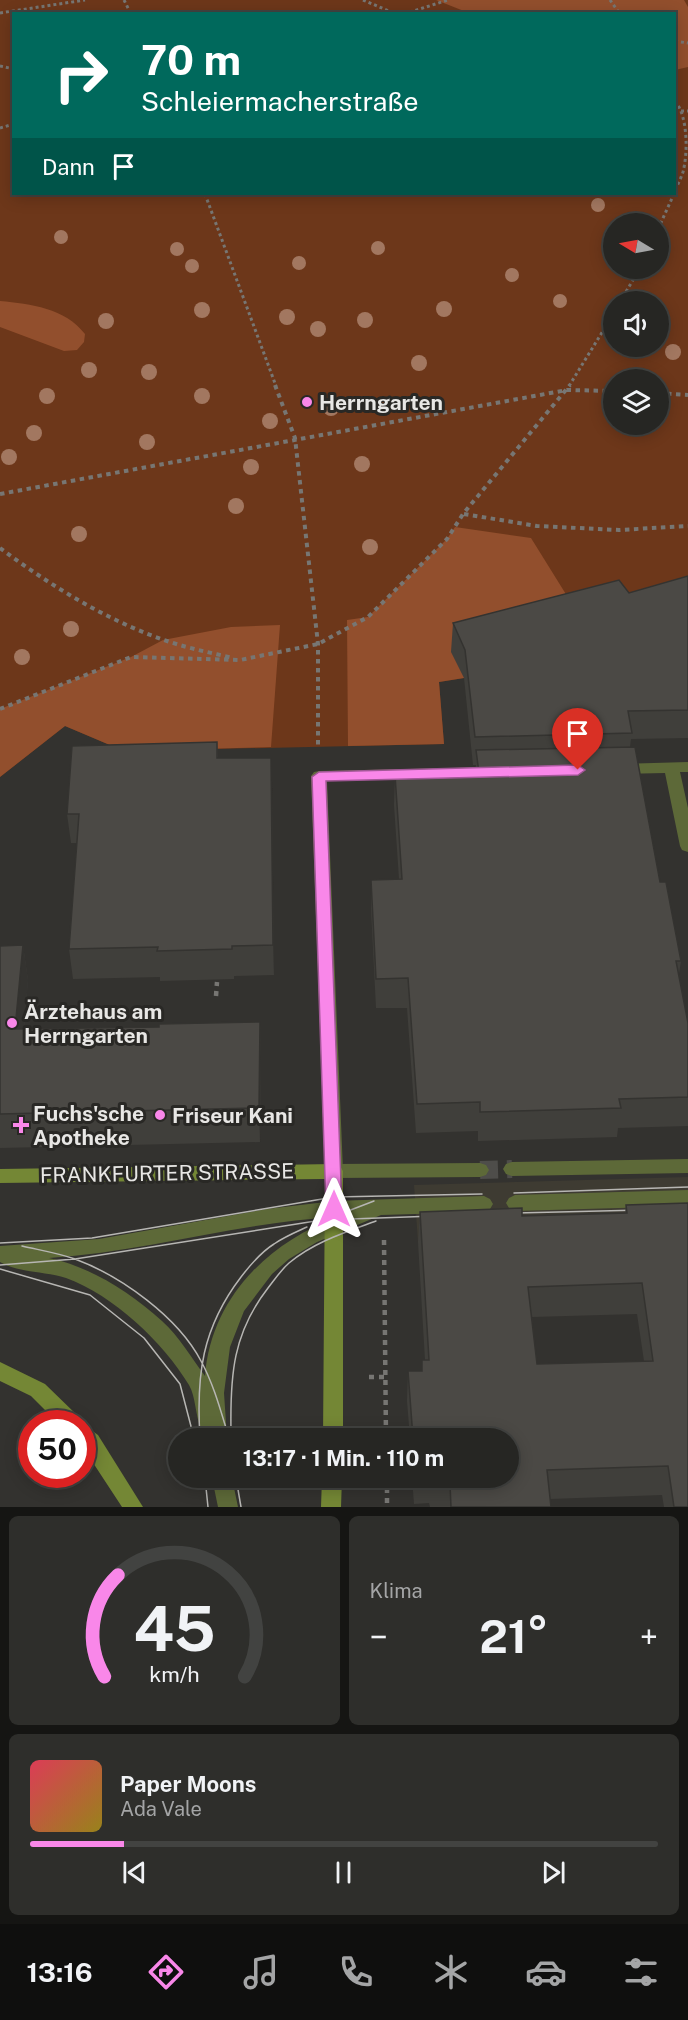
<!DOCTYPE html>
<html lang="de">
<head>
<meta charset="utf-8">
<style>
	body { margin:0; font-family:"Public Sans",sans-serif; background:#2e2e2b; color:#f1f3f6; height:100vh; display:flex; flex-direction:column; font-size:22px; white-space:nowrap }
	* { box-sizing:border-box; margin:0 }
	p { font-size:20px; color:#a4a5a6 }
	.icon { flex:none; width:33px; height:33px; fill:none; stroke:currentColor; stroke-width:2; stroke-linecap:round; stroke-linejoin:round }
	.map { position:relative; height:1507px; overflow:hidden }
	.drawer { display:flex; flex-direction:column; gap:9px; padding:9px; background:#151513; flex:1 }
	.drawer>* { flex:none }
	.hud { position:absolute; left:12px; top:12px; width:664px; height:183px; border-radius:0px; box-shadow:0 3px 15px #0003,0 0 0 2px #424341; background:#00695c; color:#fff; overflow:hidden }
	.needle { width:39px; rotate:280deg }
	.fabs { position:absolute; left:603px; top:213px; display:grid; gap:12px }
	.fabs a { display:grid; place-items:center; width:66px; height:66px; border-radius:50%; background:#262623; box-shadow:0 3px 15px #0003,0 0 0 2px #424341; font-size:30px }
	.speed { position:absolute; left:18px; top:1410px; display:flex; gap:12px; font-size:30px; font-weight:700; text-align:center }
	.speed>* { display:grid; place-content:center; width:78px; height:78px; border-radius:50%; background:#262623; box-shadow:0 3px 15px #0003,0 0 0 2px #424341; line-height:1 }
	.speed .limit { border:9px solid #d22; background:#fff; color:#111 }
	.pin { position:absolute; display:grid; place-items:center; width:51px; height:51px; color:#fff; margin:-62px -26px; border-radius:50% 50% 50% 0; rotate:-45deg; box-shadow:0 0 6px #0007 }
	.pin .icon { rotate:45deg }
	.me { position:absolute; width:66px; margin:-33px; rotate:0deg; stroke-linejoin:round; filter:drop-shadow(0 0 4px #0008) }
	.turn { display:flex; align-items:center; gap:21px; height:126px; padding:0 30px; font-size:27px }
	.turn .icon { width:78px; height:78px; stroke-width:2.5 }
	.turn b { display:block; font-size:42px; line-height:51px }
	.then { display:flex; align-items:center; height:57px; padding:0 30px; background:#0003; gap:12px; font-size:22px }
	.big { font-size:45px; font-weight:700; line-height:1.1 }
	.drawer .widget { flex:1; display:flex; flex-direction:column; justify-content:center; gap:9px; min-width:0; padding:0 21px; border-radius:9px; background:#2e2e2b }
	.drawer .dial { align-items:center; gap:0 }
	.dial svg { height:156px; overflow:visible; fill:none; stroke:#424341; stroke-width:7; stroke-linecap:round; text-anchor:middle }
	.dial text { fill:#f1f3f6; stroke:none }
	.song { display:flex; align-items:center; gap:18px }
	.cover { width:72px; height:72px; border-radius:9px; background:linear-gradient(135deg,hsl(350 70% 55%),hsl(50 70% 35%)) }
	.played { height:6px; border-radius:3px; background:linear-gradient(90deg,#f987e9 15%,#424341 15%) }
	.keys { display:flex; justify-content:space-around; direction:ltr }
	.heat { display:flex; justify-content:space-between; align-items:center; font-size:33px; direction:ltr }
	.drawer .tiles { flex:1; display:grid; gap:9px; grid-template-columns:1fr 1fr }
	.widget:last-child { grid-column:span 2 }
	.trip { position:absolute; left:168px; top:1428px; width:351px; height:60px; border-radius:30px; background:#262623; box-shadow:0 3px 15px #0003,0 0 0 2px #424341; font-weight:700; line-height:60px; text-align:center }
	.tabs { display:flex; height:96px; justify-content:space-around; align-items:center; background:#0f0f0e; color:#a4a5a6 }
	.tabs .icon { width:42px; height:42px }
	.tabs .active { color:#f987e9 }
	.tabs b { font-size:27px; color:#f1f3f6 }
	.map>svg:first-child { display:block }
	.built { fill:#3e3b32 }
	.green { fill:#6d371a; fill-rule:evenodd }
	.forest { fill:#924f2d }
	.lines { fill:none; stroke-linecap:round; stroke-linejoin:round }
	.tertiary-tunnel { stroke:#4e4d4a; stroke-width:18; stroke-dasharray:18 9; stroke-linecap:butt }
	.path-far2 { stroke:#777673; stroke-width:3; stroke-dasharray:3 3; stroke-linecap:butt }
	.path-far1 { stroke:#777673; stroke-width:4; stroke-dasharray:4.5 4.5; stroke-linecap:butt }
	.path { stroke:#777673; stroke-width:4.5; stroke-dasharray:5 5; stroke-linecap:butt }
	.service { fill:#5d6938; fill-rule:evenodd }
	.minor { fill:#5d6938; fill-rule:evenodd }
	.tertiary { fill:#5d6938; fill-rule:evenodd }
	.secondary { fill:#748735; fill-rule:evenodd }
	.tram { stroke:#b7b6b3; stroke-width:1.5 }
	.tree { fill:#a27760 }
	.wall { fill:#403f3b; fill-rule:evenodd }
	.shaded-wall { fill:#343330 }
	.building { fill:#4b4945; stroke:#343330; stroke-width:1.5; fill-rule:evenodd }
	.route { fill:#f987e9; stroke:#a25897; stroke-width:1.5 }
	.poi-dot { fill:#f987e9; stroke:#292825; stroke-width:2 }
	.labels { text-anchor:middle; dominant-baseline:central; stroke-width:6; stroke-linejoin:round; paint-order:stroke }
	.poi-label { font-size:21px; font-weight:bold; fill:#e8e7e5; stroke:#292825; text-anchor:start }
	.street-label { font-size:21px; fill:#e8e7e5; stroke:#292825 }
</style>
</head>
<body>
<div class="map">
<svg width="688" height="1507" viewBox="0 0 688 1507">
	<rect width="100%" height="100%" fill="#33322f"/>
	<path class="built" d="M688,1177V1233L622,1244L418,1242L414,1185Z"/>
	<path class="green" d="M0,0H688V590L464,678L439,682L444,744L124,751L65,726L0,777ZM14,14H675V194H14ZM614,224H658V268H614ZM614,302H658V346H614ZM614,380H658V424H614Z"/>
	<path class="forest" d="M436,0H684L688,7V67L675,70V14L469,13Z
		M0,301C31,304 65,308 85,334L84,342L77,350L64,351L0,327Z
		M455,527L531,538L577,612L464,678L439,682L444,744L348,746L347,620L368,617L447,539Z
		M280,625L271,747L124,751L65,726L0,777V709L131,657L163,640L231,627Z"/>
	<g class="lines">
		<path class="tertiary-tunnel" d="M480,1170L512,1169"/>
		<path class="path-far2" d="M124,0L131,14
			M363,0L396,14
			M610,0L620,14
			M0,13L85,0
			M404,14L448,0
			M675,41L688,43
			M0,66L14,69
			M675,101C688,116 688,153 683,172C681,178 678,184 675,190
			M675,111H688
			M0,128L14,124
			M205,194L276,386
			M658,229L674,194
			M620,302L640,268
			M569,386L614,313"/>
		<path class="path-far1" d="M275,385L295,438L318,644V746
			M658,393L688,395
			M0,494L567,390L614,391
			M464,514L537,526L619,530L688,526
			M0,548C51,586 109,622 170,642C191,649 212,653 233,658
			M0,709L131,657L240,660L318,644L368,617L447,539L463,514L570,385"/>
		<path class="path" d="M216,996L217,982
			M384,1240L386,1438
			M369,1377H386
			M387,1478V1507"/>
		<path class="service" d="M688,1190V1206L515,1211L509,1208L506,1203L509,1198L515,1195Z
			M484,1196L490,1199L493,1204L490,1209L484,1212L381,1215L317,1242L289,1259L272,1274L244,1311L230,1347L224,1393L227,1438H207V1430L201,1428C195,1415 196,1397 189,1385C163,1342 113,1295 66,1278C45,1271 18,1273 0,1262V1246L99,1239L267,1209L334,1201ZM337,1217C268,1243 211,1298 205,1376C192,1359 179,1336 162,1321C130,1292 91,1267 49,1258C146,1252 240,1222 337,1217Z
			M212,1478H232L238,1507H218Z"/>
		<path class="minor" d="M688,762V772H680L688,808V852L682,850L680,846L665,773L619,774L611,769L619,764Z
			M496,767L504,772L496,777L327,781L343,1171L340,1176L334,1178L328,1176L325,1171L311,776L314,772L319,771Z"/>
		<path class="tertiary" d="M688,1159V1173L512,1176L506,1174L503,1169L506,1164L512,1162Z
			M480,1163L486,1165L489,1170L486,1175L480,1177L334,1178L328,1176L325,1171L328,1166L334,1164Z"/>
		<path class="secondary" d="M334,1164L340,1166L343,1171V1438H323L325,1179L0,1183V1169Z
			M0,1362L45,1384L80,1418L83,1424L98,1435L143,1507H122L82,1446V1424H59L31,1396L0,1381Z
			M322,1478H342L341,1507H321Z"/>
		<path class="tram" d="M514,1193L688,1187
			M516,1213L642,1210
			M335,1216L374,1201
			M0,1243L92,1238L334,1197L482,1194
			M22,1246C39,1250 58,1253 75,1259C121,1276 178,1317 201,1361C214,1385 221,1412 229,1438
			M0,1265L75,1259L322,1220L435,1216
			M0,1269L90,1295L144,1338L180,1384L193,1434
			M231,1431C230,1375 233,1333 268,1288C275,1279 281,1270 289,1263C314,1242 346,1232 376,1221
			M200,1438C196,1375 202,1328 241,1277C251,1264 261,1252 274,1244C284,1237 296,1232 307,1227
			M205,1478L208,1507
			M236,1478L241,1507"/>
	</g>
	<g class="tree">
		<circle cx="598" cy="205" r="7"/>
		<circle cx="61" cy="237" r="7"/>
		<circle cx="378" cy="248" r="7"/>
		<circle cx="177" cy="249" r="7"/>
		<circle cx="299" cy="263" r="7"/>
		<circle cx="192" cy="266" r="7"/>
		<circle cx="512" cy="275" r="7"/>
		<circle cx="560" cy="301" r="7"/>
		<circle cx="444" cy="309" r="8"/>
		<circle cx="202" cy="310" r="8"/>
		<circle cx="287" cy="317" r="8"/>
		<circle cx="365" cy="320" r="8"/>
		<circle cx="106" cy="321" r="8"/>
		<circle cx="318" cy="329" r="8"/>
		<circle cx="673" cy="352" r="8"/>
		<circle cx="419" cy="363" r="8"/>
		<circle cx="89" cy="370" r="8"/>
		<circle cx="149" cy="372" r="8"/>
		<circle cx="47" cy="396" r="8"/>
		<circle cx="202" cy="396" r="8"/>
		<circle cx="331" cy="408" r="8"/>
		<circle cx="270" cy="421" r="8"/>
		<circle cx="34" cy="433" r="8"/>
		<circle cx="147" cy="442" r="8"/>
		<circle cx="9" cy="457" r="8"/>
		<circle cx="362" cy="464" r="8"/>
		<circle cx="251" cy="467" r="8"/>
		<circle cx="236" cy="506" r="8"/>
		<circle cx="79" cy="534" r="8"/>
		<circle cx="370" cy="547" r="8"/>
		<circle cx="71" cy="629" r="8"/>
		<circle cx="22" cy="657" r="8"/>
	</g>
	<path class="wall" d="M688,576V738L631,739L630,747L660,882L681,961L679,974L688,1023V1126L618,1128L617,1137L478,1141V1131L416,1133L407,1008H376L371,909V880L399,879L394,805L395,775L475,774L476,765H473L464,678L451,652L453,623L629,593Z
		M217,742L218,758L272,788L274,975L234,976V979L160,981V977L73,979L69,949L77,843H71L67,814Z
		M23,945L28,980L24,1029L159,1027L260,1022L261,1057L260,1142L0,1148V946Z
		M626,1205L688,1507H664L662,1495L550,1499L551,1507H430L429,1503L414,1504L412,1478H508V1438H410L407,1401L408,1371H422V1360H425L418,1242L420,1212L522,1216L625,1213ZM637,1314L644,1361L537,1364L532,1317Z"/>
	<path class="shaded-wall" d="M271,758L272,788L274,975L273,945Z
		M23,945L28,980L21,1064L15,1029Z
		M260,1022L261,1057L260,1142L259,1108Z"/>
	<path class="building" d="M688,576V710L628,711L632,733L475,737L465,650L453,623L619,580L629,593Z
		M217,742V758H271L273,945L232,946V949L157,951L158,947L69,949L79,814H67L72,746Z
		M635,747L660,882H666L681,961H676L688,1023V1097L619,1099L621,1108L480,1112V1102L417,1104L408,978L376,979L371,880L402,879L395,775L479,773L476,750Z
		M23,945L15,1029L159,1027V1024L260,1022L259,1108L0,1114V946Z
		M688,1203V1507H674L668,1466L547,1470L551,1507H451L450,1484L432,1486L431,1478H508V1438H413L408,1371H422V1360H429L420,1212L522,1208V1216L627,1213L626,1205ZM642,1283L653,1361L537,1364L528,1287Z"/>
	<path class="route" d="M578,765L585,770L578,775L326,781L342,1209L340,1214L334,1216L328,1214L326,1209L312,777L319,772Z"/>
	<g class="poi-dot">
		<circle cx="307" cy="402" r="6"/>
		<circle cx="12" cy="1023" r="6"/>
		<circle cx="160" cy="1115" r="6"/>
		<path d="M18 1116h6v6h6v6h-6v6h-6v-6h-6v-6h6z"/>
	</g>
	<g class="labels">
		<g class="poi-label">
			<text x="319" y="402">Herrngarten</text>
			<text x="24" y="1011">Ärztehaus am<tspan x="24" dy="24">Herrngarten</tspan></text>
			<text x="33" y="1113">Fuchs'sche<tspan x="33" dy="24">Apotheke</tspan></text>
			<text x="172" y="1115">Friseur Kani</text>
		</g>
		<g class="street-label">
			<text transform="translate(167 1173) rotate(-1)">FRANKFURTER STRASSE</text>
		</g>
	</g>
</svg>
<div class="fabs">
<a><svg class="needle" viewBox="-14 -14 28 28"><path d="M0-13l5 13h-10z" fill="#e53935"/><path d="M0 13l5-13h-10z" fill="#a4a5a6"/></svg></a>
<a><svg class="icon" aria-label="sound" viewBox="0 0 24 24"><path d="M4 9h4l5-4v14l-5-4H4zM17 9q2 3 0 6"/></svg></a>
<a><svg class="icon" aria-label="layers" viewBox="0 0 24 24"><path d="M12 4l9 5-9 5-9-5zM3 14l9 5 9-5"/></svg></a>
</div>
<div class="speed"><div class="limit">50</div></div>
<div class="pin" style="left:578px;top:770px;background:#d93025"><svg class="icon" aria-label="arrive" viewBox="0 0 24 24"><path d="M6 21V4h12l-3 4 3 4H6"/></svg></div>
<svg class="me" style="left:334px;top:1209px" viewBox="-20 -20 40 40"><path d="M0-17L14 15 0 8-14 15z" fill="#f987e9" stroke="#fff" stroke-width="4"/></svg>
<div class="trip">13:17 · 1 Min. · 110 m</div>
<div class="hud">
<div class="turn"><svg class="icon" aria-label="right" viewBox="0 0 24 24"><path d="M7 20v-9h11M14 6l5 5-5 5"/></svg><div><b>70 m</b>Schleiermacherstraße</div></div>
<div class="then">Dann<svg class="icon" aria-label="arrive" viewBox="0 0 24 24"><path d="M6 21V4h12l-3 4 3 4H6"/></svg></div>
</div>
</div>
<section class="drawer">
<div class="tiles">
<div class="widget dial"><svg viewBox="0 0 100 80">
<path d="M14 69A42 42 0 1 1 86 69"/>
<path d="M14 69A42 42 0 0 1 21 17" stroke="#f987e9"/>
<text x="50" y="56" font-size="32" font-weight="700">45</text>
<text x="50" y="72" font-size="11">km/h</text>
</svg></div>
<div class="widget"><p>Klima</p>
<div class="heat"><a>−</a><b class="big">21°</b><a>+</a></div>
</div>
<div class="widget">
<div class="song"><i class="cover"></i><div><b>Paper Moons</b><p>Ada Vale</p></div></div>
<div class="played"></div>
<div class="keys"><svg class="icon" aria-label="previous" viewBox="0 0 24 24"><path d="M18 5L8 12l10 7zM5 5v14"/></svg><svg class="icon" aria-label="pause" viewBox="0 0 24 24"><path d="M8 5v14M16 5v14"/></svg><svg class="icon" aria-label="next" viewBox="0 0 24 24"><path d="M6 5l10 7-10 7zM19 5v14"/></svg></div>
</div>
</div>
</section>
<nav class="tabs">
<b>13:16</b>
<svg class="icon active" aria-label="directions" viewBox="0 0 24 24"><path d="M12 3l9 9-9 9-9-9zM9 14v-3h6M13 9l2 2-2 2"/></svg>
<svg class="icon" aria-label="music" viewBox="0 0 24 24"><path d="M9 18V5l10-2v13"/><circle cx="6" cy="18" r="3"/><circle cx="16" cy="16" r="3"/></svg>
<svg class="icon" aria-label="phone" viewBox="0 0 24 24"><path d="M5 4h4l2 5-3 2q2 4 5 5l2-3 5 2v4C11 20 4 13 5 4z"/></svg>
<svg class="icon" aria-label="climate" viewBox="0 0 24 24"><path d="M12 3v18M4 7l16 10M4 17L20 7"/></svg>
<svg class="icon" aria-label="car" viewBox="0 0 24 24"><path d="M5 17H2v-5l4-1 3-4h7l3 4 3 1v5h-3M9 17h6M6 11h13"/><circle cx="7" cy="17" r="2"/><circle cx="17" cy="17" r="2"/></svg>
<svg class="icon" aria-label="filters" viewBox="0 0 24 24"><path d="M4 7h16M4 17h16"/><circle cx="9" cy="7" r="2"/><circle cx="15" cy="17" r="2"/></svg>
</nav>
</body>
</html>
